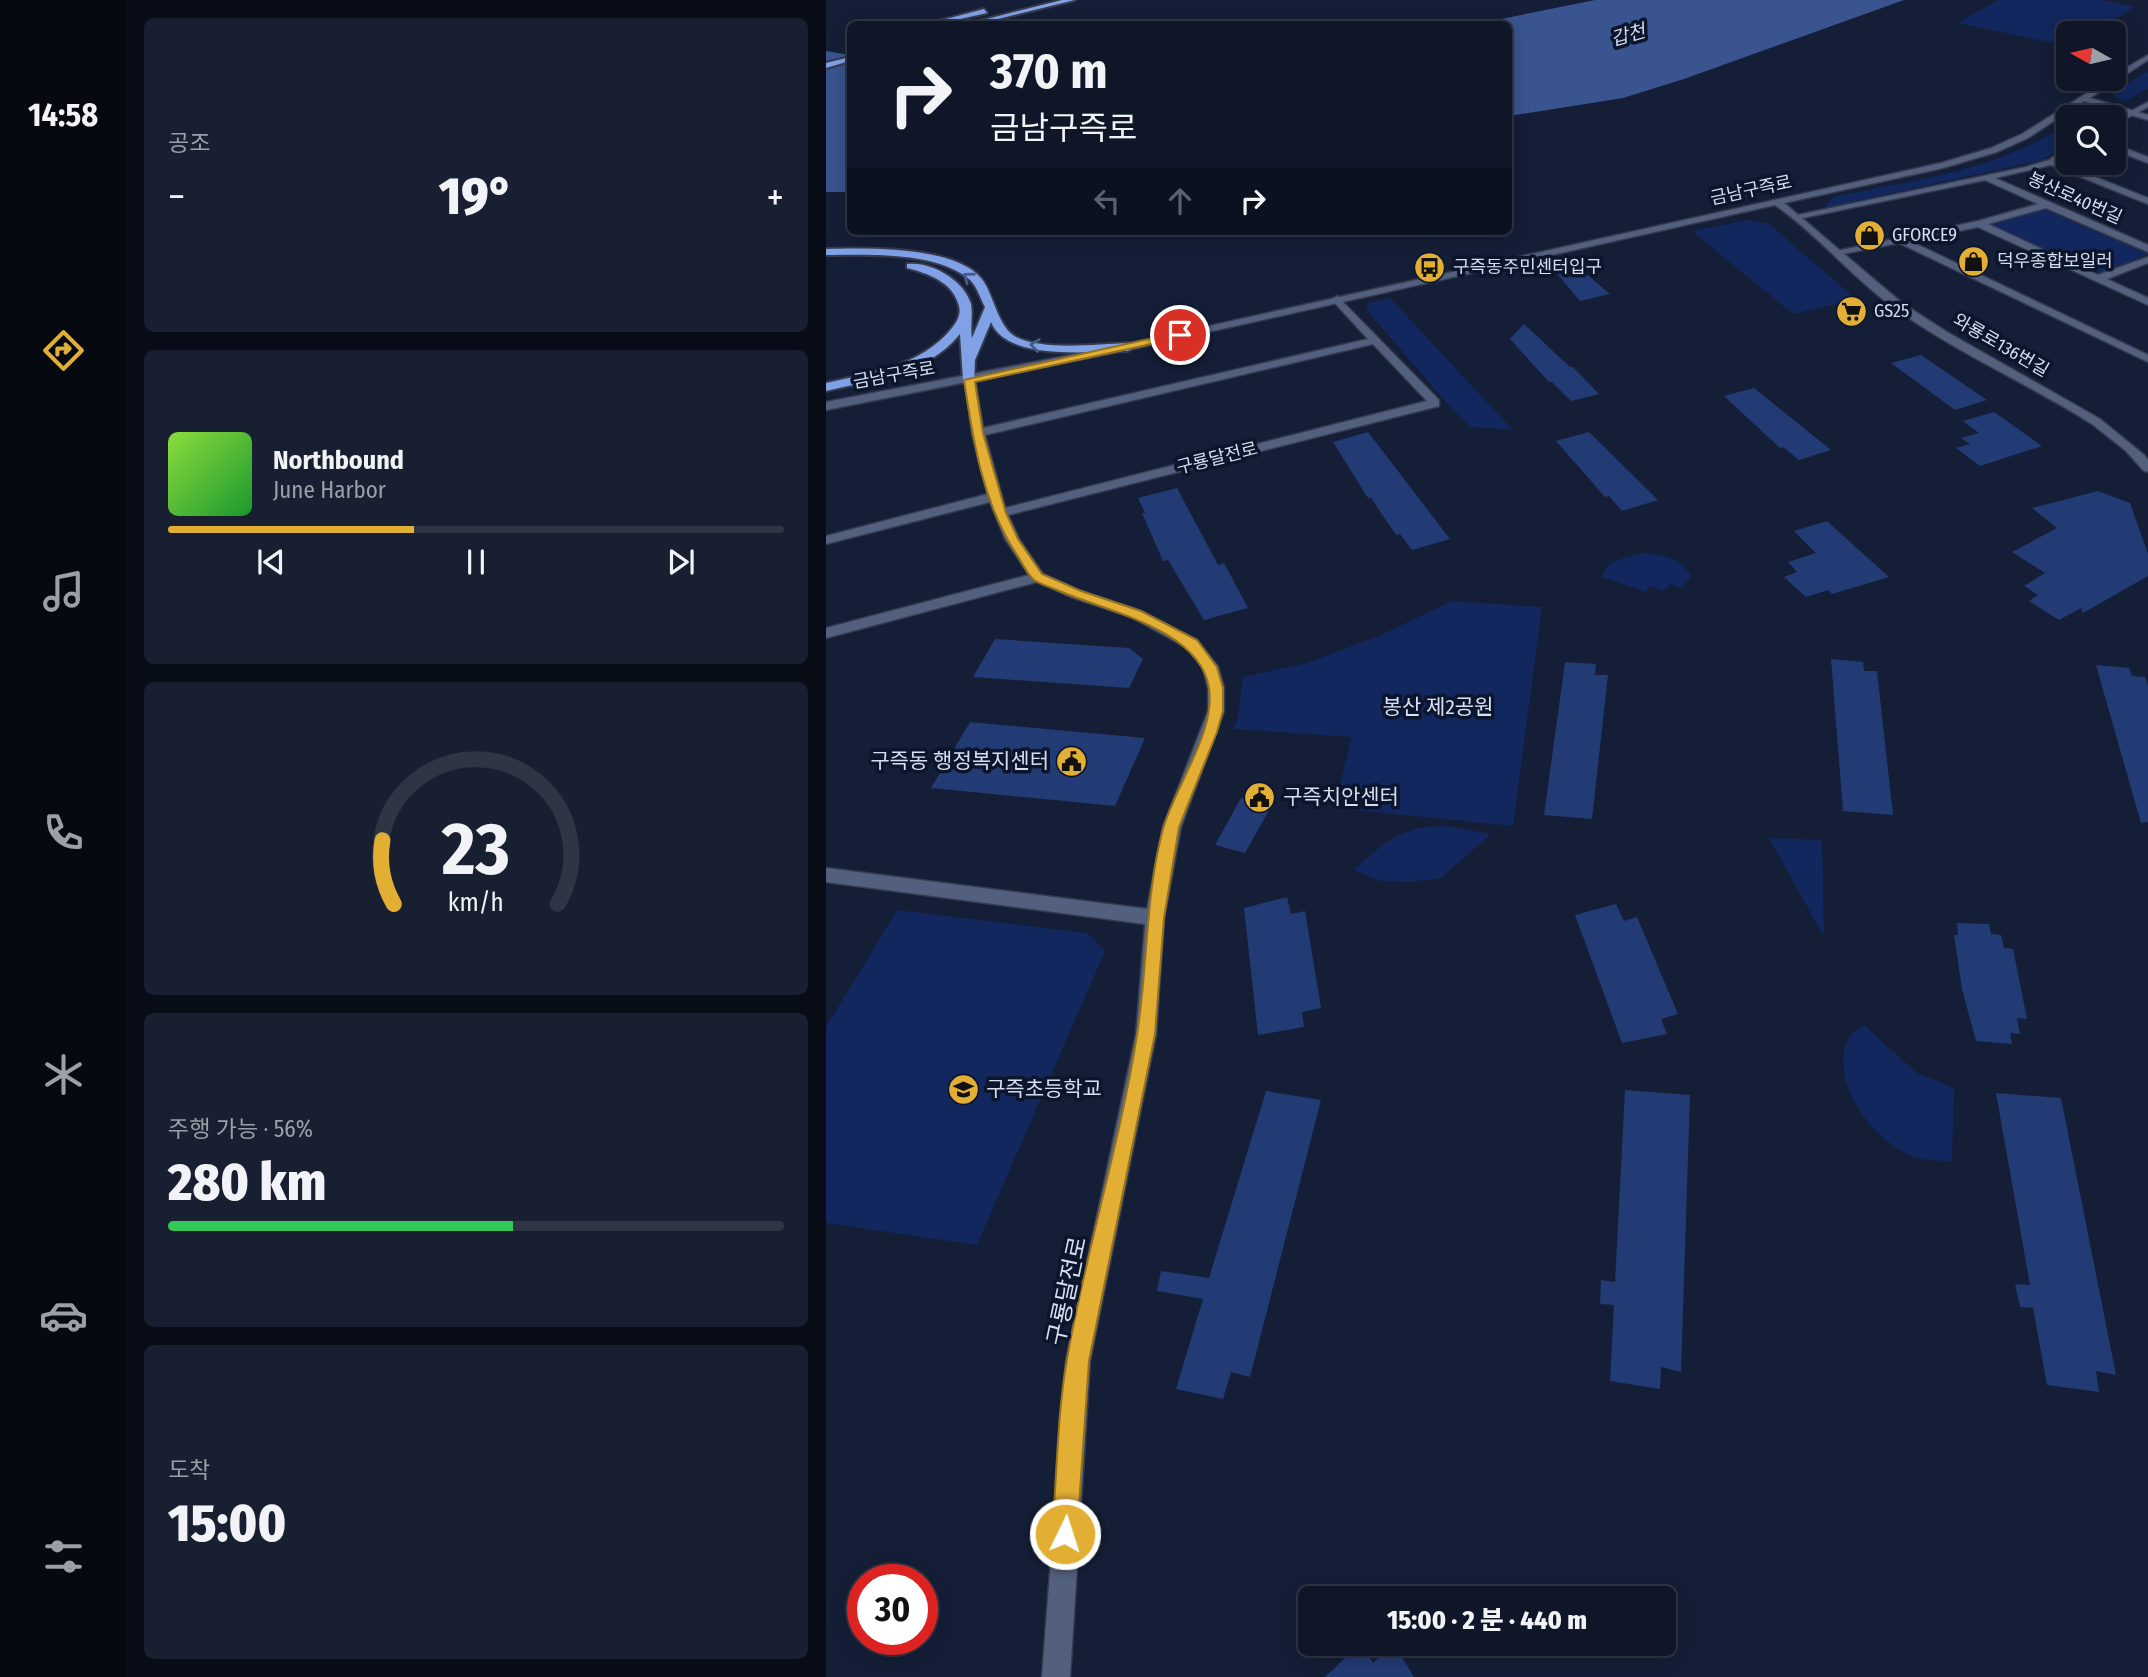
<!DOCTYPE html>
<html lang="ko">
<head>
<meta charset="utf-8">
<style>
	body { margin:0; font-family:"Fira Sans Condensed","Noto Sans KR",sans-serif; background:#181f30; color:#f1f3f6; height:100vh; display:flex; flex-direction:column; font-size:26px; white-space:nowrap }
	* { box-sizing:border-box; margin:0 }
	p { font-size:23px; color:#9b9fa8 }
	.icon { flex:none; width:38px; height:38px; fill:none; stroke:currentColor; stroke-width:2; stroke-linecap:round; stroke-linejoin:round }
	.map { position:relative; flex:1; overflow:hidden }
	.sheet { display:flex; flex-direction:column; gap:18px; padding:18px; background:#080c16; width:700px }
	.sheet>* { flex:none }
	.top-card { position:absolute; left:21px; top:21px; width:665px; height:214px; border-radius:10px; box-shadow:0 4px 18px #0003,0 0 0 2px #2f3545; background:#0f1628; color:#f1f3f6; overflow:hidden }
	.needle { width:46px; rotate:278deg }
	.tools { position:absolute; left:1230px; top:21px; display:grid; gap:14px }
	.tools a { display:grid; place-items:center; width:70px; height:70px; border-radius:10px; background:#0f1628; box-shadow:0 4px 18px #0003,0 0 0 2px #2f3545; font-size:35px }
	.speed { position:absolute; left:21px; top:1564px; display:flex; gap:14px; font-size:35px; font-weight:700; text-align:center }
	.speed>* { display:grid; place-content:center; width:91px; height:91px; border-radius:50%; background:#0f1628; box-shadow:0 4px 18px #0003,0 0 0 2px #2f3545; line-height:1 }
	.speed .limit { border:10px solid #d22; background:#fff; color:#111 }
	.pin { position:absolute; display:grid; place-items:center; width:60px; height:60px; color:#fff; margin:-30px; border:4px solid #fff; border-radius:50%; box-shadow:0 2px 7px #0007 }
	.me { position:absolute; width:77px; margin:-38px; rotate:4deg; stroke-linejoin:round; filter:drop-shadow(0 0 5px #0008) }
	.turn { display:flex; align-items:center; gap:24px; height:147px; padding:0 28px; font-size:32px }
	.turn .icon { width:91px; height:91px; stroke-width:2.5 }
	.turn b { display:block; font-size:49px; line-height:60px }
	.lanes { display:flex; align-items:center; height:66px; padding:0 28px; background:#0003; justify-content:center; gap:35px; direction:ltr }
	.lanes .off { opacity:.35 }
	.big { font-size:52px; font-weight:800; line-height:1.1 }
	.sheet .widget { flex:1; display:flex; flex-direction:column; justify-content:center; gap:10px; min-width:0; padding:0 24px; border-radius:10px; background:#181f30 }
	.sheet .dial { align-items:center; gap:0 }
	.dial svg { height:182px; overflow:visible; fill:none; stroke:#2f3545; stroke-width:7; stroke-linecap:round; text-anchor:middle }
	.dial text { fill:#f1f3f6; stroke:none }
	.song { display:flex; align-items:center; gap:21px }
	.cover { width:84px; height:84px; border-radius:10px; background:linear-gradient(135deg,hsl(90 70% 55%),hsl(130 70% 35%)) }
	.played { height:7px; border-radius:4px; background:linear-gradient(90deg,#e2af34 40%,#2f3545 40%) }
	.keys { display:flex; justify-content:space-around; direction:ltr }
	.heat { display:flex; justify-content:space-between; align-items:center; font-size:38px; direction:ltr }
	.charge { height:10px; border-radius:5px; background:linear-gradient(90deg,#34c759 56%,#2f3545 0) }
	.trip { position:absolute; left:472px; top:1586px; width:378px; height:70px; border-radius:10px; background:#0f1628; box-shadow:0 4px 18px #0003,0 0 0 2px #2f3545; font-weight:800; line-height:70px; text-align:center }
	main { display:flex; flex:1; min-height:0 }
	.tabs { display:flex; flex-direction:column; width:126px; justify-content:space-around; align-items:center; background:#060910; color:#9b9fa8 }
	.tabs .icon { width:49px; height:49px }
	.tabs .current { color:#e2af34 }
	.tabs b { font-size:32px; color:#f1f3f6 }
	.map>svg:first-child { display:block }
	.green { fill:#11275d }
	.water { fill:#39548f }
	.building { fill:#233b74 }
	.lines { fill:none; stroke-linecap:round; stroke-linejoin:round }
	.minor-casing { stroke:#353a4f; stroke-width:3 }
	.secondary-casing { stroke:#353a4f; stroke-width:3 }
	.trunk-casing { stroke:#353a4f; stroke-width:4 }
	.minor { fill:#53607d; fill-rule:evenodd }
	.secondary { fill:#53607d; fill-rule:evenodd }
	.trunk { fill:#80a1e5; fill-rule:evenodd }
	.oneway { stroke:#465b88 }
	.route { fill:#e2af34; stroke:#937222; stroke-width:2 }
	.labels { text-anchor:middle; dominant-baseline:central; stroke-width:7; stroke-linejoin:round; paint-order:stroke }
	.far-street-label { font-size:18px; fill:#d5ddee; stroke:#0b152c }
	.far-poi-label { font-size:18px; fill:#d5ddee; stroke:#0b152c; text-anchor:start }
	.far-water-label { font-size:19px; font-style:italic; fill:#d3dcee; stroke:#0b152c }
	.park-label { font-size:21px; fill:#d9e2f4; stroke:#0b152c }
	.poi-label { font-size:21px; fill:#d5ddee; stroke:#0b152c; text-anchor:start }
	.near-street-label { font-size:24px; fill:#d5ddee; stroke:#0b152c }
</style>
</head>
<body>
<main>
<nav class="tabs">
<b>14:58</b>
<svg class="icon current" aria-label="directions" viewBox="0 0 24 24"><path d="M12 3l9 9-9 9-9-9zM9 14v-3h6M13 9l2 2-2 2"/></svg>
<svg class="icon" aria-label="music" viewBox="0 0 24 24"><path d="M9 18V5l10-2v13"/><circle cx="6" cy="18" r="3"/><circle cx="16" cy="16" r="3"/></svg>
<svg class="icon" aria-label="phone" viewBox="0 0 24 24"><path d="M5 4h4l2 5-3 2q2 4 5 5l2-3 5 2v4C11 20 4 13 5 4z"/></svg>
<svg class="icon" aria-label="climate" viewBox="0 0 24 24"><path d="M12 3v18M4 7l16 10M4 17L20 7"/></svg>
<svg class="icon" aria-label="car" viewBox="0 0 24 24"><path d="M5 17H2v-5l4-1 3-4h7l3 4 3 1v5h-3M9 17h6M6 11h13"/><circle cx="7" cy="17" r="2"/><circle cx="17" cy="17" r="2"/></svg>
<svg class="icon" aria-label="filters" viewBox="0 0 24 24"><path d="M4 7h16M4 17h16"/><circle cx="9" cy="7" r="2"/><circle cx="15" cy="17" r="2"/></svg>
</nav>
<section class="sheet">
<div class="widget"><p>공조</p>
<div class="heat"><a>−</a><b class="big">19°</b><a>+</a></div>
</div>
<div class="widget">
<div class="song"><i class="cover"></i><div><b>Northbound</b><p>June Harbor</p></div></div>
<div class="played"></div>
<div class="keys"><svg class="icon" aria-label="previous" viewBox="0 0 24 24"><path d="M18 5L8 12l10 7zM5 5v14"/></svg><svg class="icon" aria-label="pause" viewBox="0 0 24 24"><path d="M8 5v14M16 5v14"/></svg><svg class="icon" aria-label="next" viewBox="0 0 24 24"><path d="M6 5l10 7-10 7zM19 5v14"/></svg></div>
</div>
<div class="widget dial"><svg viewBox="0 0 100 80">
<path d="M14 69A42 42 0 1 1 86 69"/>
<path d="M14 69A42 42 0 0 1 9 41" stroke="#e2af34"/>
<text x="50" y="56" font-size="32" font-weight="700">23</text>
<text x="50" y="72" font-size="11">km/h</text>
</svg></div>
<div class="widget"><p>주행 가능 · 56%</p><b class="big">280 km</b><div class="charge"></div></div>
<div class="widget"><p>도착</p><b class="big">15:00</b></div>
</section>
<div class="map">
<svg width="1322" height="1677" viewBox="0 0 1322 1677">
	<rect width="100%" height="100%" fill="#141e36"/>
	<path class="green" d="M1172,0H1276L1309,7L1267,33H1242V46L1132,23Z
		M1322,71V88L1300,101L1290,98L1286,93Z
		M1242,123V143L1217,160L998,208L1007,197C1086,181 1175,170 1242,123Z
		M1214,209L1224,212L1322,254L1278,273L1267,272L1166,226V223Z
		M923,220L943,224L1030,299L967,314L866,231Z
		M564,298L687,430L645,427L624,407L540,309L543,303Z
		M816,553C837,555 854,556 865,576L856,589L845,584L837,591L823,586L820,592L775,577L785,562Z
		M626,601L716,607L687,826L508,808L526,737L408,729L412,717L417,677L481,663L555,635Z
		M620,826L665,834L615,878L584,882L554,881L528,870C561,840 574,827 620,826Z
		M943,838L996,840L998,937Z
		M71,910L261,933L279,951L151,1245L0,1223V1027Z
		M1038,1025L1091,1073L1128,1088L1126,1162C1114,1160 1099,1161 1088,1157C1048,1142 1002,1082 1022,1039C1025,1033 1033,1029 1038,1025Z"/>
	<path class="water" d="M769,0H1078L858,79L797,98L683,116L682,24H650Z
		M0,51L24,55V192H0Z"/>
	<path class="building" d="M738,255L784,294L754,301L719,259Z
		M698,324L744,367H747L773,394L745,401L726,382H723L684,339Z
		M1095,355L1161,400L1129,410L1065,363Z
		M928,388L1005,450L973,460L957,447L954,448L898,396Z
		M1168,412L1216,446L1154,466L1130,448L1144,444L1135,438L1153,433L1137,421Z
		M542,432L624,539L586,550L574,534L570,535L545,498H542L507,442Z
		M763,432L832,500L796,511L783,496L779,497L730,441Z
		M351,488L392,565L398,563L422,608L378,620L342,560L337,561L316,513H319L312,498Z
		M1272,491L1304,503L1322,554V576L1257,613L1255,608L1233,620L1203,601L1212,595L1198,586L1219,573L1186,552L1231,528L1206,508Z
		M1001,521L1024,542L1063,577L1006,594L1002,590L980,597L958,577L971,572L962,562L990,553L968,531Z
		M169,639L303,648L317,659L303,688L147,677Z
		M1005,659L1037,662L1038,671H1051L1067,815L1017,811Z
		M739,662L770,664L769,675H782L766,819L718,815Z
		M1270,665L1303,668L1306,676L1319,677L1322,686V822L1315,823Z
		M144,722L319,738L289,806L105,788Z
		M415,798L446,805L419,853L389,845Z
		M461,897L465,914L479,911L495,1008L476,1012L478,1027L432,1035L418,908Z
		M790,904L798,921L811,917L852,1014L835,1019L841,1034L796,1043L749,915Z
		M1131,923L1163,924L1165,934L1175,935L1178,948L1187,949L1201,1019L1191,1018L1194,1034L1184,1033L1186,1044L1150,1041L1136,989L1128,935H1132Z
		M799,1090L864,1095L855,1372L835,1367L834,1389L784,1381L788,1305L774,1304L775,1280L789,1282Z
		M440,1091L495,1100L424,1377L405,1372L397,1399L350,1389L377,1299L331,1291L335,1271L383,1278Z
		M1170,1093L1235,1098L1290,1375L1270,1371L1273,1392L1221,1385L1207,1308L1194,1307L1189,1284L1204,1285Z
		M535,1643L547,1663L568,1644L588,1677H499Z"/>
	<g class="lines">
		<defs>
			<path id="minor" d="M1322,102V107L1288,125V120Z
				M1288,144L1322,157V163L1288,150Z
				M1239,149H1242V155L1232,162L1322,198V204L1225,165L1169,178L1322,245V252L1220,208L1162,224L1272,275L1322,257V263L1281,279L1322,298V305L1152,227L1084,241L1322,355V362L1073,243L1011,255L1006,252L1152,221L1212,204L1159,180L972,219L967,216L1200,167L1223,160Z
				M511,296L613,400V406L182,515L193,539L217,574L255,591L315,611L371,640L392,667L398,688V711L355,827L338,918L330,1034L264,1361L244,1677H216L240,1361L310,1034L319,924L0,882V868L321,909L337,827L382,711V688L377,668L361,648L305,617L245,597L211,582L0,638V628L203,575L179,539L164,502L0,544V536L162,494L146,433L139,378L149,380L157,428L542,339L507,301L506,299ZM547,344L601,401L179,508L159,435Z"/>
			<path id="secondary" d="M1322,55V60L1264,98L1322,115V120L1258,101L1202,138L1171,152L1117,168L958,203L1076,303L1121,332L1274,419L1318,455L1322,460V472L1318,471L1299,450L1266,424C1201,383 1129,352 1067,307C1025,276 992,235 949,205L302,350L0,410V402L302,344L1115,163L1165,148L1196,134L1283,79H1288V75Z"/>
			<path id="trunk" d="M236,0H249L152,24H141Z
				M158,9L161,13L112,24H101Z
				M24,57V61L0,68V63Z
				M0,249C39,248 134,245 158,282C168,298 173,328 190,337C218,351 271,344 302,343L308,347L302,351C266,351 181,362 165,322L149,360L148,383H138L137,380L134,334C102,374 46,380 0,391V383C44,373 96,366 126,328C132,320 136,313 132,303C126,282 101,273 81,268V264C105,261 138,280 145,304C147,315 144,327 146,338L159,307C154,298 151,286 143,279C109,251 41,255 0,255Z"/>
		</defs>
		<use href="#minor" class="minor-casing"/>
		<use href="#secondary" class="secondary-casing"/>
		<use href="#trunk" class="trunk-casing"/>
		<use href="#minor" class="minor"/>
		<use href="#secondary" class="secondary"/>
		<use href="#trunk" class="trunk"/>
	</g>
	<defs><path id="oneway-chevron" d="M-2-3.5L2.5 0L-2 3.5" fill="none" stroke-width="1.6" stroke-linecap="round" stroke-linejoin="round" transform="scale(1.75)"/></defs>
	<g class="oneway">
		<use href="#oneway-chevron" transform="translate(142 277) rotate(-143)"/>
		<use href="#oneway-chevron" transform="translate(209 345) rotate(-172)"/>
	</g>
	<path class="route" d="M354,332L359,335L358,337L149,382L157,433L180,513L192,539L216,574L255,591L315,611L371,640L391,667L397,688V711L391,732L353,827L338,918L329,1034L263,1361L251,1534L247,1543L239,1546L230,1543L226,1534C231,1476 231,1416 241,1359C260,1250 294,1144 311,1035C322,966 319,896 337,829C349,786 390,732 383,688C374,628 278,611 231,590C224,587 214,584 208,580C202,575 197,565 193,558C157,506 147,441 138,380Z"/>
	<defs>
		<symbol id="shop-disc" viewBox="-11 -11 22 22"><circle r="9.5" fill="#e2af34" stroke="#0b152c"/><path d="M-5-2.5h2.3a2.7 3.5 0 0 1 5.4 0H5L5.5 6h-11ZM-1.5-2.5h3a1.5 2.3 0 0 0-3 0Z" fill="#111"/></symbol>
		<symbol id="bus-disc" viewBox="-11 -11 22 22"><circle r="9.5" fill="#e2af34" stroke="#0b152c"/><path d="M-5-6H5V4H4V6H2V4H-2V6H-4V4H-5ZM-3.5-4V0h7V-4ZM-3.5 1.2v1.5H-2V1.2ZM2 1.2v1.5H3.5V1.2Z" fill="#111"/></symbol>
		<symbol id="supermarket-disc" viewBox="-11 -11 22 22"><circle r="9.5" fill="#e2af34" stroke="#0b152c"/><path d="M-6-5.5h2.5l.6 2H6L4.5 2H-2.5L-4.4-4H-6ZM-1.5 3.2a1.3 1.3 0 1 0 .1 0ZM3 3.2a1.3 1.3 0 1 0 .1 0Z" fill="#111"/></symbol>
		<symbol id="civic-disc" viewBox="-11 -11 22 22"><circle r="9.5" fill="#e2af34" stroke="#0b152c"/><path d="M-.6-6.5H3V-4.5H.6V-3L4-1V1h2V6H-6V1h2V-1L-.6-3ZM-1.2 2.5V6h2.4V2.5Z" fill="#111"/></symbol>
		<symbol id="school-disc" viewBox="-11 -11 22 22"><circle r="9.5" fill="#e2af34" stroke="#0b152c"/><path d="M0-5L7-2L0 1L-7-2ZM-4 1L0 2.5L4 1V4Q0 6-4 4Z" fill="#111"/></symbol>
	</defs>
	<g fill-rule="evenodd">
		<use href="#shop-disc" x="1026" y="218" width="35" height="35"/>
		<use href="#shop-disc" x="1130" y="244" width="35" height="35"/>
		<use href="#bus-disc" x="586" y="250" width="35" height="35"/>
		<use href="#supermarket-disc" x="1008" y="294" width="35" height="35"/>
		<use href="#civic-disc" x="228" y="744" width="35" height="35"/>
		<use href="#civic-disc" x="416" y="780" width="35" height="35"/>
		<use href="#school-disc" x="120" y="1072" width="35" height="35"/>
	</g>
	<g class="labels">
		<g class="far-street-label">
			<text transform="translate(925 190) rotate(-12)">금남구즉로</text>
			<text transform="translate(1249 198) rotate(24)">봉산로40번길</text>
			<text transform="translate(1175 345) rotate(30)">와룡로136번길</text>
			<text transform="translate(68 375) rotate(-10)">금남구즉로</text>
			<text transform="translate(391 458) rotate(-14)">구룡달전로</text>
		</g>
		<g class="far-poi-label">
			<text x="1066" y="235">GFORCE9</text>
			<text x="1171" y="261">덕우종합보일러</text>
			<text x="627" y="267">구즉동주민센터입구</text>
			<text x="1048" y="311">GS25</text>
		</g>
		<g class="far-water-label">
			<text transform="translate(802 35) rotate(-16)">갑천</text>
		</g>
		<g class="park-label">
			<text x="612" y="707">봉산 제2공원</text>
		</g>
		<g class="poi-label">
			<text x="223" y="761" text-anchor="end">구즉동 행정복지센터</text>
			<text x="457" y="797">구즉치안센터</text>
			<text x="160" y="1089">구즉초등학교</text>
		</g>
		<g class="near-street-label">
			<text transform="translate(241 1291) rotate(-78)">구룡달전로</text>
		</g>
	</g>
</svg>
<div class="tools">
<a><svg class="needle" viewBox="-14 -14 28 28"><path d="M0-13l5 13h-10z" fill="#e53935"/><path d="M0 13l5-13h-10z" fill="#9b9fa8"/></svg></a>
<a><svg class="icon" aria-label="search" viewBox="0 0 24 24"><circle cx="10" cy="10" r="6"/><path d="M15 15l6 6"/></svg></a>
</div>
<div class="speed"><div class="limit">30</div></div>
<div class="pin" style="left:354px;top:335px;background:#d93025"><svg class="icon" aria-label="arrive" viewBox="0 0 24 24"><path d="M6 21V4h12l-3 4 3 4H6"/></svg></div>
<svg class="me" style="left:239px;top:1534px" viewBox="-20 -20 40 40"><circle r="17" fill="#e2af34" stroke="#fff" stroke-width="3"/><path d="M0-11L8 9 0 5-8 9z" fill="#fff"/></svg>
<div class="trip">15:00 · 2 분 · 440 m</div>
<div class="top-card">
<div class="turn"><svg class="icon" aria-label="right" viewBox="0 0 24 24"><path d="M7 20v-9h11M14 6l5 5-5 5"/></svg><div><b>370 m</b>금남구즉로</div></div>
<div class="lanes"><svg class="icon off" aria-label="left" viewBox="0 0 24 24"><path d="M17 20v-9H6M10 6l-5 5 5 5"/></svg><svg class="icon off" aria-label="ahead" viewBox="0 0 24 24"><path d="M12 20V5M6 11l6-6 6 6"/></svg><svg class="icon" aria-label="right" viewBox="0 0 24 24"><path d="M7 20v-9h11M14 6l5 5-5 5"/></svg></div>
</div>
</div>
</main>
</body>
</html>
